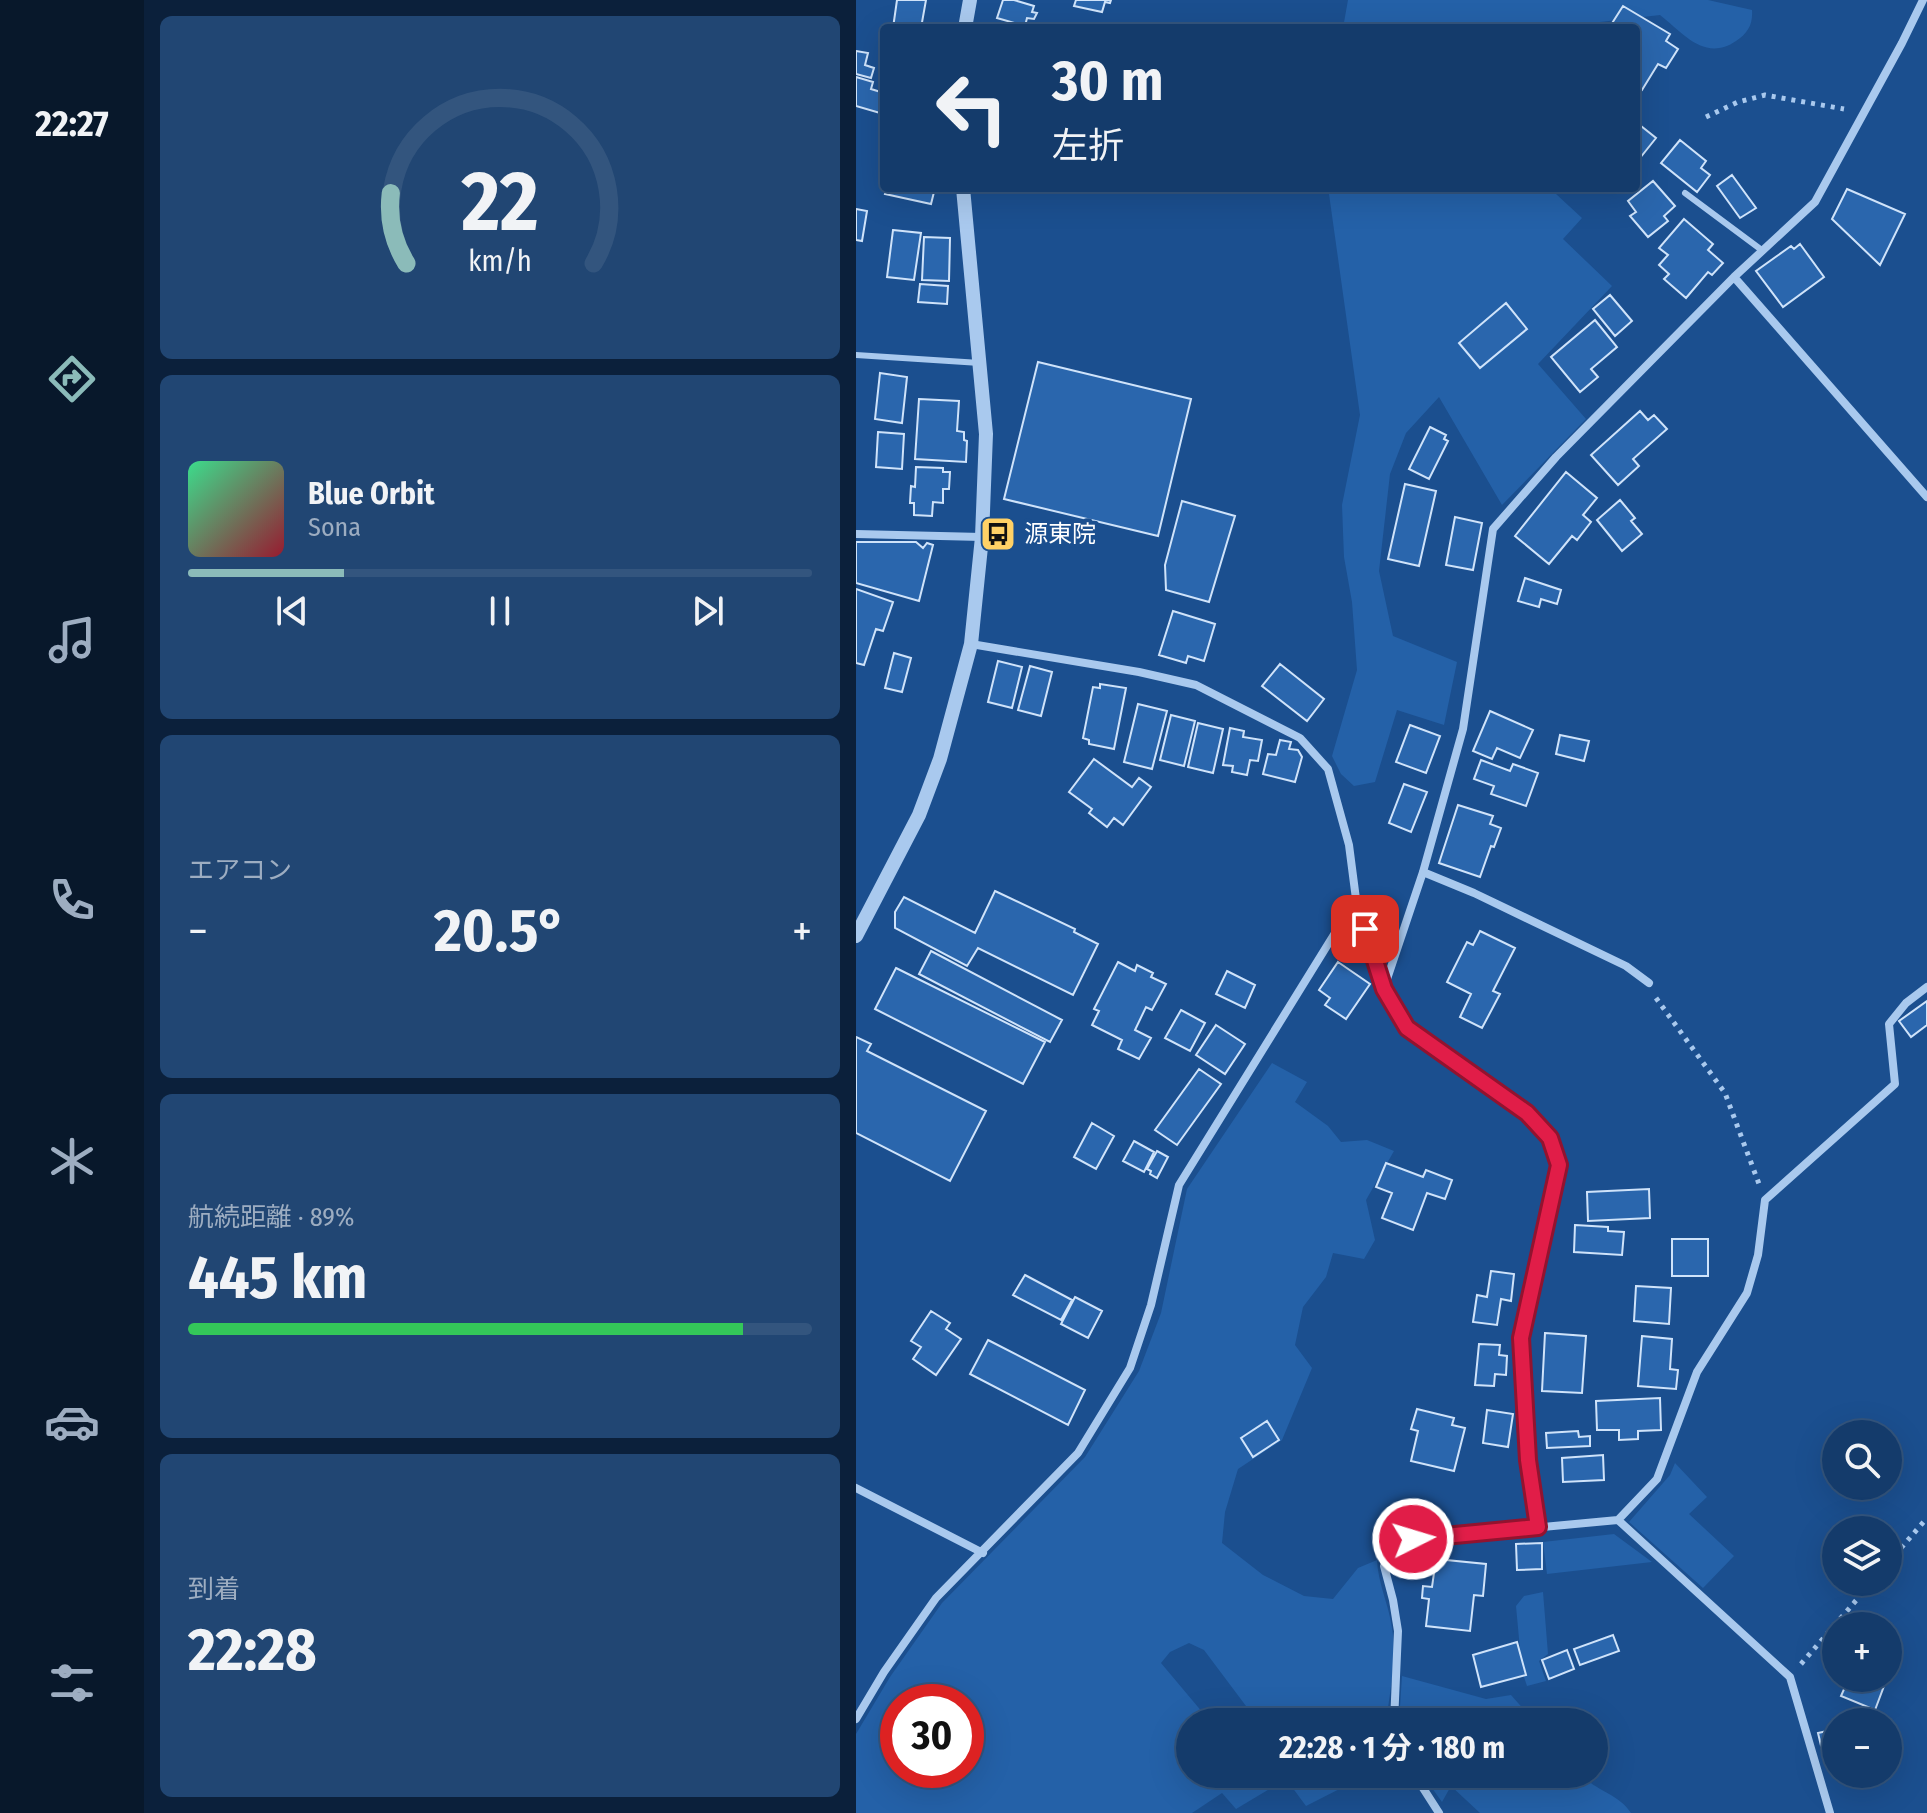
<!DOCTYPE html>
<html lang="ja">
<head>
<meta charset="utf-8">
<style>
	body { margin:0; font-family:"Fira Sans Condensed","Noto Sans JP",sans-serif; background:#214673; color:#f1f3f6; height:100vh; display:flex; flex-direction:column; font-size:30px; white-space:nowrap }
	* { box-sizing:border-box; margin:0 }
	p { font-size:26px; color:#9dadc1 }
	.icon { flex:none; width:44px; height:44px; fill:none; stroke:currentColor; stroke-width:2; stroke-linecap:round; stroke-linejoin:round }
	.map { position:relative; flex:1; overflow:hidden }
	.panel { display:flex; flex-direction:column; gap:16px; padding:16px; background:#0b203b; width:712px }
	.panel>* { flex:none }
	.guide { position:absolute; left:24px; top:24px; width:760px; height:168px; border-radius:8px; box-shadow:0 8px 32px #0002,0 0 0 2px #33557e; background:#143b6b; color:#f1f3f6; overflow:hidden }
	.buttons { position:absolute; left:966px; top:1420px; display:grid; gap:16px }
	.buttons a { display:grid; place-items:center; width:80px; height:80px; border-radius:50%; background:#143b6b; box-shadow:0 8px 32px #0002,0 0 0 2px #33557e; font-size:40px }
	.speed { position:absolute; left:24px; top:1684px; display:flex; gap:16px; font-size:40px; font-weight:700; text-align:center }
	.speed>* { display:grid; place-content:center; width:104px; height:104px; border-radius:50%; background:#143b6b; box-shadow:0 8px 32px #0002,0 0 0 2px #33557e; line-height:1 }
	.speed .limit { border:12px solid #d22; background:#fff; color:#111 }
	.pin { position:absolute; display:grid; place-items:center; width:68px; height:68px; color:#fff; margin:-34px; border-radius:16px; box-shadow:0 4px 12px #0006 }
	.me { position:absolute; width:88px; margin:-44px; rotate:85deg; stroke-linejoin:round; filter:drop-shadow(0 0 6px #0008) }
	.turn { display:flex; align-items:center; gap:28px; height:168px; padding:0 40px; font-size:36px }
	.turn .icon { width:104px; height:104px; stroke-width:2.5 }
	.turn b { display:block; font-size:56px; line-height:68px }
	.big { font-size:60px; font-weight:700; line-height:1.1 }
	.panel .tile { flex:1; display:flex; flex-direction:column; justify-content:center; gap:12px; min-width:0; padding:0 28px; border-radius:12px; background:#214673 }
	.panel .dial { align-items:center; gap:0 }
	.dial svg { height:208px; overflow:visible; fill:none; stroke:#33557e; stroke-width:7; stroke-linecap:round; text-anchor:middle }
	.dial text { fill:#f1f3f6; stroke:none }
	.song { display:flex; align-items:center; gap:24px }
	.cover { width:96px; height:96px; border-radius:12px; background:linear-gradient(135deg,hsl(150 70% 55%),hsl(350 70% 35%)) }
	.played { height:8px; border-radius:4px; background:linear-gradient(90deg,#8bbbb9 25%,#33557e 25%) }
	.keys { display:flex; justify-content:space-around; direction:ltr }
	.heat { display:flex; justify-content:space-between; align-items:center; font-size:44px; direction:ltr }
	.charge { height:12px; border-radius:6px; background:linear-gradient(90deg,#34c759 89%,#33557e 0) }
	.trip { position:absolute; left:320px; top:1708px; width:432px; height:80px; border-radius:40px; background:#143b6b; box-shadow:0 8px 32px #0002,0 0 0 2px #33557e; font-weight:700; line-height:80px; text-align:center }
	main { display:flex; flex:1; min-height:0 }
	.tabs { display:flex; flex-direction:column; width:144px; justify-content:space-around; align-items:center; background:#08182b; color:#9dadc1 }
	.tabs .icon { width:56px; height:56px }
	.tabs .current { color:#8bbbb9 }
	.tabs b { font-size:36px; color:#f1f3f6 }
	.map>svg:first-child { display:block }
	.green { fill:#2461a8; fill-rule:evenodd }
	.building { fill:#2a66ad; stroke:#cfe3fa; stroke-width:2 }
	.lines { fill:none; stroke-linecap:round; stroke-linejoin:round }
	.path { stroke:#a9c9ee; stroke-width:5; stroke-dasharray:4 6; stroke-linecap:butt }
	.service { stroke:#a9c9ee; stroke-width:6 }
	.minor { stroke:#a9c9ee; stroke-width:8 }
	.tertiary { stroke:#a9c9ee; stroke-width:14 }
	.route-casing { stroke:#92132f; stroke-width:20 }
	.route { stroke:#e11d48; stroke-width:14 }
	.labels { text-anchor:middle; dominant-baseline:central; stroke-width:8; stroke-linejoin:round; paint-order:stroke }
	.poi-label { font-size:24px; fill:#fff; stroke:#1b4f8f; text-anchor:start }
</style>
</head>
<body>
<main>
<nav class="tabs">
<b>22:27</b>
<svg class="icon current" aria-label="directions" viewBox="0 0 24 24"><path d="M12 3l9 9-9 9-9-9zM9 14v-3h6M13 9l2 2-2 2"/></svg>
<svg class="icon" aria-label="music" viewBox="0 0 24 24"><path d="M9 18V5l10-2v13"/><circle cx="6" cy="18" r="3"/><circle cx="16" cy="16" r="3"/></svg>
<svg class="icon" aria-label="phone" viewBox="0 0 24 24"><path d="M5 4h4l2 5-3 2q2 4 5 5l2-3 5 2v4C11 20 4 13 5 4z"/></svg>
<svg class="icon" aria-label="climate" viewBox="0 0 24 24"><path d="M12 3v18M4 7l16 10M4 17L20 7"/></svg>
<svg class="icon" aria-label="car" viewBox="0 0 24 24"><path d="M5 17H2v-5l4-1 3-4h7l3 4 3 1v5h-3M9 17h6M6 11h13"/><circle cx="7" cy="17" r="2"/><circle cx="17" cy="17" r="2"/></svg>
<svg class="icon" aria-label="filters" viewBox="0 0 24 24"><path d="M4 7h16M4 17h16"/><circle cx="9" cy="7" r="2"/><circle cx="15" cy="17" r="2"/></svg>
</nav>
<section class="panel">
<div class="tile dial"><svg viewBox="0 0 100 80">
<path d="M14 69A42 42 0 1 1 86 69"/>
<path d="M14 69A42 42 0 0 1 8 42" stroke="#8bbbb9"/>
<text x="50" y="56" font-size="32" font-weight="700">22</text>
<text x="50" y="72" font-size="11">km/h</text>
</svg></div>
<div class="tile">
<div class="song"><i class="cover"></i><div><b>Blue Orbit</b><p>Sona</p></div></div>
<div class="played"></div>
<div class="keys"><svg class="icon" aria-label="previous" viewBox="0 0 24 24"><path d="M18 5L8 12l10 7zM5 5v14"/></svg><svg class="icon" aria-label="pause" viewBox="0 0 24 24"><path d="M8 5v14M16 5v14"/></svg><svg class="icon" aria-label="next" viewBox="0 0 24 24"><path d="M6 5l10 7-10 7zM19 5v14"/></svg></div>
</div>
<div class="tile"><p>エアコン</p>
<div class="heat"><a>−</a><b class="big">20.5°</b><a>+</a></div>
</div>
<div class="tile"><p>航続距離 · 89%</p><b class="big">445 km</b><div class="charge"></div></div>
<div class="tile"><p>到着</p><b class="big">22:28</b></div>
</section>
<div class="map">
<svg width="1071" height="1813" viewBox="0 0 1071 1813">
	<rect width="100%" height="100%" fill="#1b4f8f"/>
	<path class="green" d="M492,0H852L896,10C897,24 892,33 880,41C849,62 828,34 804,15L744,22L735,28H487Z
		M475,188H704L700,194L726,218L707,239L756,286L682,364L730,419L646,505L583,397L550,433L534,474L523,571L537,636L601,662L588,725L541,710L519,782L498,786L485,774L476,756L501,670L496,602L488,557L486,505L504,415L473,194Z
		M416,1063L451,1082L439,1102L472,1126L485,1142L511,1140L538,1151L510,1200L519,1240L508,1259L477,1253L470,1277L447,1307L439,1345L456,1368L426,1440L382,1469L369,1512L366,1543L407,1575L448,1596L477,1599L502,1568L521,1560C522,1584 533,1605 536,1628C541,1658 534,1692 530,1722H402L348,1650L333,1643L314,1652L305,1663L347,1713L360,1722H334V1774H413L430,1779L440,1774H513L450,1806L430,1779L380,1809L366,1793L336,1813H0V1734L34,1677L86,1603L229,1457L283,1371L305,1313L331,1189ZM42,1702H110V1770H42Z
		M819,1463L851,1497L833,1514L878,1556L847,1588L773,1522L814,1475Z
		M758,1534L796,1562L691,1574L687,1542Z
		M687,1592L692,1654L683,1661L690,1681L671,1686L666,1671L660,1606L668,1596Z
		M546,1676L630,1699L655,1695L679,1722H543Z
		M566,1774H725C739,1791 762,1793 775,1813H624L595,1786L586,1802Z"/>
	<path class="building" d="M41,0H70L65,28H37Z
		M147,0H158L178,6L176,12L181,13L178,19L171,18L169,26L141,18Z
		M220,0H255L254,3L249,2L246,12L218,6Z
		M767,6L814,34L810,41L822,49L810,68L802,64L786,90L780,87V28H753Z
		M0,51L12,53L9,65L18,68L15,78L0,74Z
		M0,77L17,82L15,89L28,93L24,113L0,106Z
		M780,122L800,138L780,163Z
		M824,140L850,161L845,168L854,175L841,192L805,163Z
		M876,175L900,208L884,218L861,186Z
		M797,181L819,206L808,216L812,221L792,237L774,216L780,212L772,201Z
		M31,188H79L75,204L29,194Z
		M991,189L1049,214L1024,265L976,219Z
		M0,209L11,211L6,241L0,240Z
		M828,219L857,244L852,250L867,263L856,275L852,272L830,298L808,279L813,274L803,265L812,255L803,248Z
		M37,230L65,233L58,280L31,277Z
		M68,237L94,238L93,281L66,280Z
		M944,244L968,277L927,307L900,271L935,246L938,249Z
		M64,284L92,286L91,304L62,302Z
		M754,295L776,321L759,336L737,309Z
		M650,303L671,329L624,368L603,343Z
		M739,320L761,347L735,369L742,377L724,392L695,357Z
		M182,362L335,399L302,536L148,499Z
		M24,373L51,377L46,423L19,419Z
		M63,399L103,401L101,431L108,432V440L111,441L110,462L59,459Z
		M784,411L792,420L798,415L811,429L777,459L783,466L762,485L735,455Z
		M574,427L590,435L588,439L592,441L573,479L553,469Z
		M22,432L48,434L46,469L20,467Z
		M60,467L87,468V472H94L93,489H87V503L77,502L76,516L58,515V503H54L55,486L59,487Z
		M710,472L741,498L727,515L735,522L721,540L716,536L693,564L659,536Z
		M549,484L580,491L563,566L532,559Z
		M764,500L779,518L775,521L786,534L766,551L741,520Z
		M326,501L379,516L353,602L310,590L309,565Z
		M599,517L626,523L617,570L590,565Z
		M0,542H60L67,548L71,543L77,545L63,601L0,583Z
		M669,578L705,590L701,604L685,599L683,607L662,601Z
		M0,589L37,602L27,631L20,629L8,665L0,663Z
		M317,611L359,624L348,661L332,656L330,663L303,655Z
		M38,653L55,658L46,692L29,688Z
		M142,661L166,667L156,708L132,702Z
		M424,664L468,699L451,721L406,686Z
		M174,666L196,672L185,716L162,710Z
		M244,684L270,688L258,749L233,744V740L227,738L237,687L244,688Z
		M282,704L311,711L296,769L268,762Z
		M634,711L677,730L664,758L641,748L636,759L617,751Z
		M315,715L339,721L328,766L304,760Z
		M342,723L367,729L357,773L332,767Z
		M554,725L584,736L570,773L540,762Z
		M374,728L388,731L387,737L406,740L402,761L394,760L391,775L376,772L377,766L367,765Z
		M704,735L733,741L728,761L700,754Z
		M424,740L435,742L433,749L442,750L446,757L439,782L407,774L412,754L420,755Z
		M238,759L276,787L283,778L295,787L267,825L258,818L251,827L233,813L236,809L213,792Z
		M625,760L654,771L657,764L682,773L670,806L635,794L638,786L618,779Z
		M548,784L571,792L555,832L533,823Z
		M602,805L637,816L634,824L645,828L638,847L635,846L624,877L583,863Z
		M139,891L219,929L218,932L242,944L217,995L122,948L111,966L39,928V912L48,897L119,933Z
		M624,931L659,948L637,991L644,994L626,1028L604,1017L615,994L591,982L611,942L617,945Z
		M75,951L206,1020L194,1042L63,974Z
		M262,962L279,971L281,965L297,973L295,977L310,984L296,1010L290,1007L279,1030L295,1038L283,1059L262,1049L266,1040L236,1025L243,1011L238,1009Z
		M482,962L514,984L490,1019L469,1005L474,998L463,990Z
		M40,968L189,1042L167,1084L19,1009Z
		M371,971L399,985L389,1008L360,994Z
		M1071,1001V1025L1055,1037L1043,1021Z
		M325,1010L349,1023L334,1051L309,1038Z
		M360,1025L389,1044L369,1074L340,1055Z
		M0,1037L15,1044L11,1051L130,1111L94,1181L0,1133Z
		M343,1069L365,1084L321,1145L299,1130Z
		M236,1123L258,1136L240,1169L218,1157Z
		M278,1141L298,1152L288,1172L267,1161Z
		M301,1151L312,1157L301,1178L294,1174L295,1171L291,1169Z
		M530,1163L567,1177L570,1170L596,1180L589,1199L571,1193L557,1230L526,1218L536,1193L520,1187Z
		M793,1189L794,1218L732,1221L731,1192Z
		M719,1225L752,1227V1231L768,1232L766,1255L718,1252Z
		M816,1239H852V1276H816Z
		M635,1271L658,1274L655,1301L645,1299L641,1325L617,1322L621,1295L631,1297Z
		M169,1275L216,1300L205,1320L157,1295Z
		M780,1286L815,1288L813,1324L778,1321Z
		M219,1297L246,1311L232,1338L205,1324Z
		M75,1311L94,1323L90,1329L105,1339L80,1375L57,1359L65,1347L55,1341Z
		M689,1333L730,1336L726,1393L686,1391Z
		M786,1336L816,1339L814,1369L822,1370L820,1389L782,1386Z
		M132,1340L229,1390L212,1425L114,1374Z
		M623,1344L644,1345L643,1355L651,1356L650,1375L639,1374L638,1386L619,1385Z
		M804,1398L805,1430L782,1431V1439L763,1440V1430H741L740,1401Z
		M561,1409L598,1418L596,1425L609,1428L598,1471L555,1461L562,1431L555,1429Z
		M631,1410L657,1414L652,1447L627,1443Z
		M411,1421L423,1440L397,1457L385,1438Z
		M722,1431L723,1437L734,1436V1446L691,1448L690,1433Z
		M747,1455L748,1480L707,1482L706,1458Z
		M686,1543V1569L661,1570L660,1544Z
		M580,1559L630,1564L627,1596L618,1595L614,1631L570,1626L573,1599L566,1598L567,1586L576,1587Z
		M757,1635L763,1651L724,1665L718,1649Z
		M661,1642L670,1675L625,1687L617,1655Z
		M711,1650L718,1669L693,1679L686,1660Z
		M993,1678H1031L1019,1710L985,1696Z
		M980,1729V1751L967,1754L962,1733Z"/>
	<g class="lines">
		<path class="path" d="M850,117L882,102L909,95L988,109
			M800,998L869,1093L903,1184
			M1032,1563L1071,1518
			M945,1664L1016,1582"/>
		<path class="service" d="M829,193L907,251
			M0,355L124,363"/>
		<path class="minor" d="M878,277L1071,497
			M0,534L126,537
			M115,644L283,672L340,685L444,738L472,769L493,845L500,899L528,989L551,1028L671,1113L694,1138L703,1165L665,1338L672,1460L682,1527
			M567,872L618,893L770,966L793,983
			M528,988L567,872L607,729L637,529L700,457L878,277L959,202L1046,43L1067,0
			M0,1488L127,1553
			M762,1520L801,1479L841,1372L891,1293L902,1255L909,1200L1039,1084L1033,1024L1050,1003L1071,987
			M0,1719L28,1672L80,1598L222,1453L274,1368L295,1305L323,1185L500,899
			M538,1722L542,1631L537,1600L528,1566L541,1549L557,1539L762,1520L934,1677L974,1813
			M558,1774L583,1813"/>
		<path class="tertiary" d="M109,28L114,0
			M0,936L63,815L84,759L115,644L126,537L130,434L107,188"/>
	</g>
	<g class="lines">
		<defs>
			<path id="route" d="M509,929L528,989L551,1028L671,1113L694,1138L703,1165L665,1338L672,1460L682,1527L557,1539"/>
		</defs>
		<use href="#route" class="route-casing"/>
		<use href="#route" class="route"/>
	</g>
	<defs>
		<symbol id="bus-square" viewBox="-11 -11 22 22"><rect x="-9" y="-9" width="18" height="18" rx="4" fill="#ffd166" stroke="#1b4f8f"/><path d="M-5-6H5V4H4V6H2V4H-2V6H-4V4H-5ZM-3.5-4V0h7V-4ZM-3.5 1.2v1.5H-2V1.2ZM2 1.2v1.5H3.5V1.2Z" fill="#111"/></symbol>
	</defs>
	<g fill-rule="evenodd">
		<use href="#bus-square" x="122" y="514" width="40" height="40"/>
	</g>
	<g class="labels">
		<g class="poi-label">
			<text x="168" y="534">源東院</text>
		</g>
	</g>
</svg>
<div class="buttons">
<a><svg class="icon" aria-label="search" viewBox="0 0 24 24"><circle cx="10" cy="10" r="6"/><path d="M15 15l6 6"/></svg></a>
<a><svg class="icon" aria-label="layers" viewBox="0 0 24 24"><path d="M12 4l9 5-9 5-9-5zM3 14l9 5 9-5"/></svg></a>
<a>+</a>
<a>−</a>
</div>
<div class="speed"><div class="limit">30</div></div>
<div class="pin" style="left:509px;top:929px;background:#d93025"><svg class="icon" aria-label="arrive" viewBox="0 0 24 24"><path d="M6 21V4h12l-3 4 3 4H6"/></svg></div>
<svg class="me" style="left:557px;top:1539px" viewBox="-20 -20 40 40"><circle r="17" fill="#e11d48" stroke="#fff" stroke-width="3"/><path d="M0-11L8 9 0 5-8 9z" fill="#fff"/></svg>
<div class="trip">22:28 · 1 分 · 180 m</div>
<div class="guide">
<div class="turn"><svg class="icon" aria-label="left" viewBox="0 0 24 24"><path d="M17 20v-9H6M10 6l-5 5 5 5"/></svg><div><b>30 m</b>左折</div></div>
</div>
</div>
</main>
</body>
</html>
